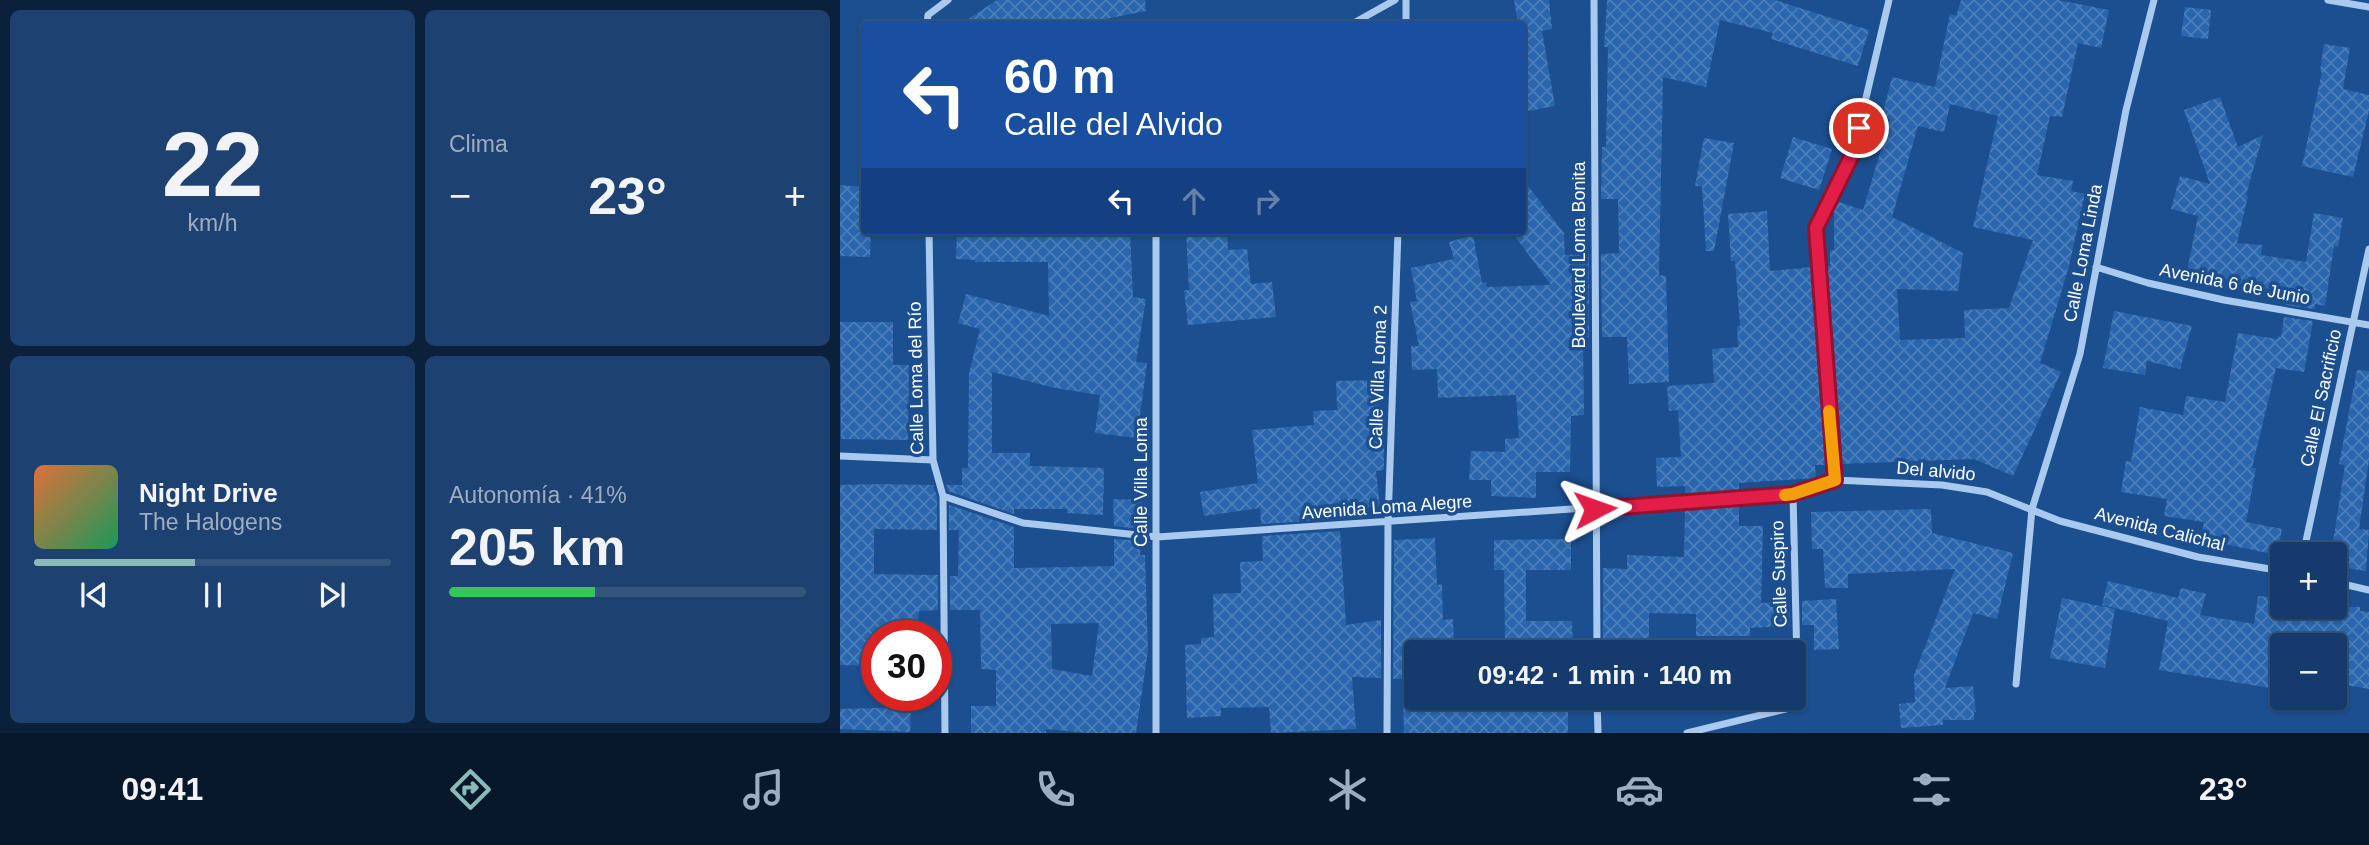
<!DOCTYPE html>
<html lang="es">
<head>
<meta charset="utf-8">
<style>
	body { margin:0; font-family:Helvetica,sans-serif; background:#1d4271; color:#f1f3f6; height:100vh; display:flex; flex-direction:column; font-size:26px; white-space:nowrap }
	* { box-sizing:border-box; margin:0 }
	p { font-size:23px; color:#9dadc1 }
	.icon { flex:none; width:38px; height:38px; fill:none; stroke:currentColor; stroke-width:2; stroke-linecap:round; stroke-linejoin:round }
	.map { position:relative; flex:1; overflow:hidden }
	.panel { display:flex; flex-direction:column; gap:10px; padding:10px; background:#0b203b; width:840px }
	.panel>* { flex:none }
	.hud { position:absolute; left:21px; top:21px; width:665px; height:214px; border-radius:7px; box-shadow:0 2px 5px #0004,0 0 0 2px #33557e; background:#1a4fa0; color:#fff; overflow:hidden }
	.fabs { position:absolute; left:1430px; top:542px; display:grid; gap:14px }
	.fabs a { display:grid; place-items:center; width:77px; height:77px; border-radius:7px; background:#143b6b; box-shadow:0 2px 5px #0004,0 0 0 2px #33557e; font-size:35px }
	.speed { position:absolute; left:21px; top:620px; display:flex; gap:14px; font-size:35px; font-weight:700; text-align:center }
	.speed>* { display:grid; place-content:center; width:91px; height:91px; border-radius:50%; background:#143b6b; box-shadow:0 2px 5px #0004,0 0 0 2px #33557e; line-height:1 }
	.speed .limit { border:10px solid #d22; background:#fff; color:#111 }
	.pin { position:absolute; display:grid; place-items:center; width:60px; height:60px; color:#fff; margin:-30px; border:4px solid #fff; border-radius:50%; box-shadow:0 2px 7px #0007 }
	.me { position:absolute; width:77px; margin:-38px; rotate:86deg; stroke-linejoin:round; filter:drop-shadow(0 0 5px #0008) }
	.turn { display:flex; align-items:center; gap:24px; height:147px; padding:0 28px; font-size:32px }
	.turn .icon { width:91px; height:91px; stroke-width:2.5 }
	.turn b { display:block; font-size:49px; line-height:60px }
	.lanes { display:flex; align-items:center; height:66px; padding:0 28px; background:#0003; justify-content:center; gap:35px; direction:ltr }
	.lanes .off { opacity:.35 }
	.big { font-size:52px; font-weight:600; line-height:1.1 }
	.panel .widget { flex:1; display:flex; flex-direction:column; justify-content:center; gap:10px; min-width:0; padding:0 24px; border-radius:10px; background:#1d4271 }
	.panel .dial { align-items:center; gap:0 }
	.dial b { font-size:91px; line-height:1 }
	.song { display:flex; align-items:center; gap:21px }
	.cover { width:84px; height:84px; border-radius:10px; background:linear-gradient(135deg,hsl(20 70% 55%),hsl(150 70% 35%)) }
	.played { height:7px; border-radius:4px; background:linear-gradient(90deg,#8bbbb9 45%,#33557e 45%) }
	.keys { display:flex; justify-content:space-around; direction:ltr }
	.heat { display:flex; justify-content:space-between; align-items:center; font-size:38px; direction:ltr }
	.charge { height:10px; border-radius:5px; background:linear-gradient(90deg,#34c759 41%,#33557e 0) }
	.panel .tiles { flex:1; display:grid; gap:10px; grid-template-columns:repeat(2,1fr) }
	.trip { position:absolute; left:564px; top:640px; width:402px; height:70px; border-radius:7px; background:#143b6b; box-shadow:0 2px 5px #0004,0 0 0 2px #33557e; font-weight:600; line-height:70px; text-align:center }
	.dock { display:flex; height:112px; justify-content:space-around; align-items:center; background:#08182b; color:#9dadc1 }
	.dock .icon { width:49px; height:49px }
	.dock .selected { color:#8bbbb9 }
	.dock b { font-size:32px; color:#f1f3f6 }
	main { display:flex; flex:1; min-height:0 }
	.map>svg:first-child { display:block }
	.building { fill:url(#building-cross-hatch); fill-rule:evenodd }
	.lines { fill:none; stroke-linecap:round; stroke-linejoin:round }
	.minor { stroke:#a9c9ee; stroke-width:7 }
	.route-casing { stroke:#92132f; stroke-width:18 }
	.route { stroke:#e11d48; stroke-width:12 }
	.slow { stroke:#f59e0b; stroke-width:12 }
	.labels { text-anchor:middle; dominant-baseline:central; stroke-width:7; stroke-linejoin:round; paint-order:stroke }
	.street-label { font-size:18px; fill:#fff; stroke:#1b4f8f }
</style>
</head>
<body>
<main>
<section class="panel">
<div class="tiles">
<div class="widget dial"><b>22</b><p>km/h</p></div>
<div class="widget"><p>Clima</p>
<div class="heat"><a>−</a><b class="big">23°</b><a>+</a></div>
</div>
<div class="widget">
<div class="song"><i class="cover"></i><div><b>Night Drive</b><p>The Halogens</p></div></div>
<div class="played"></div>
<div class="keys"><svg class="icon" aria-label="previous" viewBox="0 0 24 24"><path d="M18 5L8 12l10 7zM5 5v14"/></svg><svg class="icon" aria-label="pause" viewBox="0 0 24 24"><path d="M8 5v14M16 5v14"/></svg><svg class="icon" aria-label="next" viewBox="0 0 24 24"><path d="M6 5l10 7-10 7zM19 5v14"/></svg></div>
</div>
<div class="widget"><p>Autonomía · 41%</p><b class="big">205 km</b><div class="charge"></div></div>
</div>
</section>
<div class="map">
<svg width="1529" height="733" viewBox="0 0 1529 733">
	<defs>
		<pattern id="building-cross-hatch" width="8" height="8" patternUnits="userSpaceOnUse" patternTransform="scale(1.75)"><rect width="8" height="8" fill="#2a66ad"/><path d="M0 0l8 8M0 8l8-8" fill="none" stroke="#4a7db9"/></pattern>
	</defs>
	<rect width="100%" height="100%" fill="#1b4f8f"/>
	<path class="building" d="M157,0H305L306,11L240,24H121Z
		M674,0H709L712,29L702,31L715,106L682,112V24H678Z
		M767,0H935L1029,30L1018,66L931,39L933,33L880,20L866,87L823,77L819,275L826,276L829,382L789,384L787,337H762L761,254L779,253L778,199H761L762,147H766L768,47H764Z
		M1121,0H1218L1269,10L1261,48L1238,43L1222,117L1210,116L1197,175L1233,181L1231,191L1245,194L1229,266L1200,363L1221,372L1173,476L1134,459L1000,464L985,266H990V251L994,250V206L996,201L1023,210L1050,119L1042,117L1052,77L1095,87L1110,14L1116,16ZM1110,104L1158,116L1133,227L1193,240L1169,308L1124,310L1125,338L1060,340L1057,289L1118,291L1123,253L1052,217L1078,126L1104,132Z
		M1345,7L1371,10L1368,39L1341,36Z
		M1484,44L1510,48L1503,89L1529,95V111L1513,177L1462,166L1482,72L1480,71Z
		M1380,97L1398,147L1423,135L1406,195L1408,196L1397,243L1422,245L1421,255L1466,262L1474,213L1503,218L1498,247L1494,246L1485,306L1475,304V309L1446,305L1448,291L1387,284V279L1347,271L1358,216L1331,209L1340,176L1370,184L1344,110Z
		M953,137L992,149L979,190L940,178Z
		M864,138L894,143L874,251H866L862,186H855Z
		M682,178L724,233L725,255L749,254V338H743L744,415L731,416L730,472H696V498L651,496V480H629L631,451L665,452V439L679,438L676,395L598,398L597,369L572,370L571,346H579L570,302L577,301L571,268L614,259L609,242L633,235L642,283L646,282L647,287L711,285L671,231H682Z
		M0,185L24,187V231H31L30,257L0,256Z
		M927,211L930,271L973,267L988,465H975L976,478L899,483V492L845,495V486L817,487L816,458L841,457L838,410L829,411L827,386L874,383L872,349L898,347L897,326H900L895,261H891L888,214Z
		M117,231H290L293,297L306,299L296,362L307,363L297,438L255,433L260,395L215,388L152,372V453H190V466L264,468L263,515L227,513V509H174V514L108,491L106,485H122V468H128L129,373L140,329L118,323L126,294L209,316L208,262H135L136,260L116,259Z
		M346,231H387L388,250L407,249L411,284L432,282L436,317L348,325L344,290H349Z
		M1274,311L1352,326L1340,369L1307,361L1305,375L1263,368Z
		M1444,317L1473,321L1464,372L1436,368L1412,468H1416L1406,522L1442,529L1437,555L1361,539L1364,522L1324,516L1327,499L1281,492L1286,461L1291,462L1300,407L1343,415L1346,396L1385,402L1398,333L1437,339L1438,336L1441,337Z
		M0,322H53V365H69L68,440L1,439Z
		M1517,370L1529,371V460L1519,529L1529,530L1526,571L1494,566V555H1491L1505,465L1499,464Z
		M537,380L540,432L543,431L544,447V470L536,471L540,506L499,510V519L421,524L420,508L364,516L360,492L418,483L412,430L474,425L473,411L497,410L496,381Z
		M40,484L93,485L97,497V530L34,529V574L98,575V610L79,611L78,619H75V635H37V666L0,665V485Z
		M273,499L302,500L301,529L274,526Z
		M899,504V526H923L921,603L949,602L950,626L910,628V636H856V614L809,613V641H763V568L787,569V555L844,557L845,507Z
		M109,505L174,527V568L274,566V539L301,541L300,555H305L308,650L296,733H248L206,729V733H131V706H156V670L141,669L140,610H110V576H118L119,530H109ZM259,623L252,676L212,669L211,624Z
		M1091,509L1092,533L1173,553L1157,619L1133,613L1105,688L1133,686L1136,712H1134V720H1103V725L1061,728L1059,704L1075,702L1074,675L1115,569L1008,574V588H985L983,549H972L971,512Z
		M500,531L506,625L541,620V678L512,677L516,729L431,733L429,707L381,708V716L347,718L345,645L361,644V638L374,637L373,594L401,593L400,562L423,561L422,536Z
		M595,538L597,585L602,584L603,620L613,619L614,645L585,646V653H576V679H553L554,540Z
		M731,539V570H686V621H732L733,653H684V640H665L664,570H654V540Z
		M1268,581L1338,598L1341,588L1366,594L1360,615L1414,624L1418,596L1442,598V607H1520V611L1529,612V689L1494,683V646H1490V642L1446,635L1445,646H1442V660L1437,689L1319,670L1328,621L1262,605Z
		M1222,598L1275,609L1265,668L1210,658Z
		M996,599L999,649L974,650V625H962V601Z
		M563,698L728,701V733H564Z
		M71,707L70,732L0,729V709Z"/>
	<g class="lines">
		<path class="minor" d="M754,0L757,653
			M1488,0L1529,7
			M87,24L88,15L108,0
			M512,24L555,0
			M566,24V0
			M89,231L93,460L103,496L105,733
			M316,231V733
			M1256,267L1308,283L1384,300L1529,325
			M0,456L93,460
			M995,480L976,227L1013,153L1049,0
			M103,496L183,523L317,537L953,494L995,480L1102,485L1147,492L1220,521L1358,557L1442,571
			M1463,555L1529,249
			M1494,582L1529,590
			M1176,684L1192,509L1240,354L1286,110L1314,0
			M757,698L758,733
			M547,733L548,523L558,231
			M847,733L958,706L953,494"/>
	</g>
	<g class="lines">
		<defs>
			<path id="route" d="M755,509L953,494L995,480L976,228L1013,153L1019,128"/>
		</defs>
		<use href="#route" class="route-casing"/>
		<use href="#route" class="route"/>
		<path class="slow" d="M945,495L953,494L995,480L989,411"/>
	</g>
	<g class="labels">
		<g class="street-label">
			<text transform="translate(1243 253) rotate(-79)">Calle Loma Linda</text>
			<text transform="translate(739 255) rotate(-90)">Boulevard Loma Bonita</text>
			<text transform="translate(1395 284) rotate(11)">Avenida 6 de Junio</text>
			<text transform="translate(538 377) rotate(-88)">Calle Villa Loma 2</text>
			<text transform="translate(76 378) rotate(-91)">Calle Loma del Río</text>
			<text transform="translate(1481 398) rotate(-78)">Calle El Sacrificio</text>
			<text transform="translate(1096 471) rotate(5)">Del alvido</text>
			<text transform="translate(301 482) rotate(-90)">Calle Villa Loma</text>
			<text transform="translate(547 507) rotate(-4)">Avenida Loma Alegre</text>
			<text transform="translate(1320 529) rotate(14)">Avenida Calichal</text>
			<text transform="translate(939 574) rotate(-92)">Calle Suspiro</text>
		</g>
	</g>
</svg>
<div class="fabs">
<a>+</a>
<a>−</a>
</div>
<div class="speed"><div class="limit">30</div></div>
<div class="pin" style="left:1019px;top:128px;background:#d93025"><svg class="icon" aria-label="arrive" viewBox="0 0 24 24"><path d="M6 21V4h12l-3 4 3 4H6"/></svg></div>
<svg class="me" style="left:755px;top:509px" viewBox="-20 -20 40 40"><path d="M0-17L14 15 0 8-14 15z" fill="#e11d48" stroke="#fff" stroke-width="4"/></svg>
<div class="trip">09:42 · 1 min · 140 m</div>
<div class="hud">
<div class="turn"><svg class="icon" aria-label="left" viewBox="0 0 24 24"><path d="M17 20v-9H6M10 6l-5 5 5 5"/></svg><div><b>60 m</b>Calle del Alvido</div></div>
<div class="lanes"><svg class="icon" aria-label="left" viewBox="0 0 24 24"><path d="M17 20v-9H6M10 6l-5 5 5 5"/></svg><svg class="icon off" aria-label="ahead" viewBox="0 0 24 24"><path d="M12 20V5M6 11l6-6 6 6"/></svg><svg class="icon off" aria-label="right" viewBox="0 0 24 24"><path d="M7 20v-9h11M14 6l5 5-5 5"/></svg></div>
</div>
</div>
</main>
<nav class="dock">
<b>09:41</b>
<svg class="icon selected" aria-label="directions" viewBox="0 0 24 24"><path d="M12 3l9 9-9 9-9-9zM9 14v-3h6M13 9l2 2-2 2"/></svg>
<svg class="icon" aria-label="music" viewBox="0 0 24 24"><path d="M9 18V5l10-2v13"/><circle cx="6" cy="18" r="3"/><circle cx="16" cy="16" r="3"/></svg>
<svg class="icon" aria-label="phone" viewBox="0 0 24 24"><path d="M5 4h4l2 5-3 2q2 4 5 5l2-3 5 2v4C11 20 4 13 5 4z"/></svg>
<svg class="icon" aria-label="climate" viewBox="0 0 24 24"><path d="M12 3v18M4 7l16 10M4 17L20 7"/></svg>
<svg class="icon" aria-label="car" viewBox="0 0 24 24"><path d="M5 17H2v-5l4-1 3-4h7l3 4 3 1v5h-3M9 17h6M6 11h13"/><circle cx="7" cy="17" r="2"/><circle cx="17" cy="17" r="2"/></svg>
<svg class="icon" aria-label="filters" viewBox="0 0 24 24"><path d="M4 7h16M4 17h16"/><circle cx="9" cy="7" r="2"/><circle cx="15" cy="17" r="2"/></svg>
<b>23°</b>
</nav>
</body>
</html>
